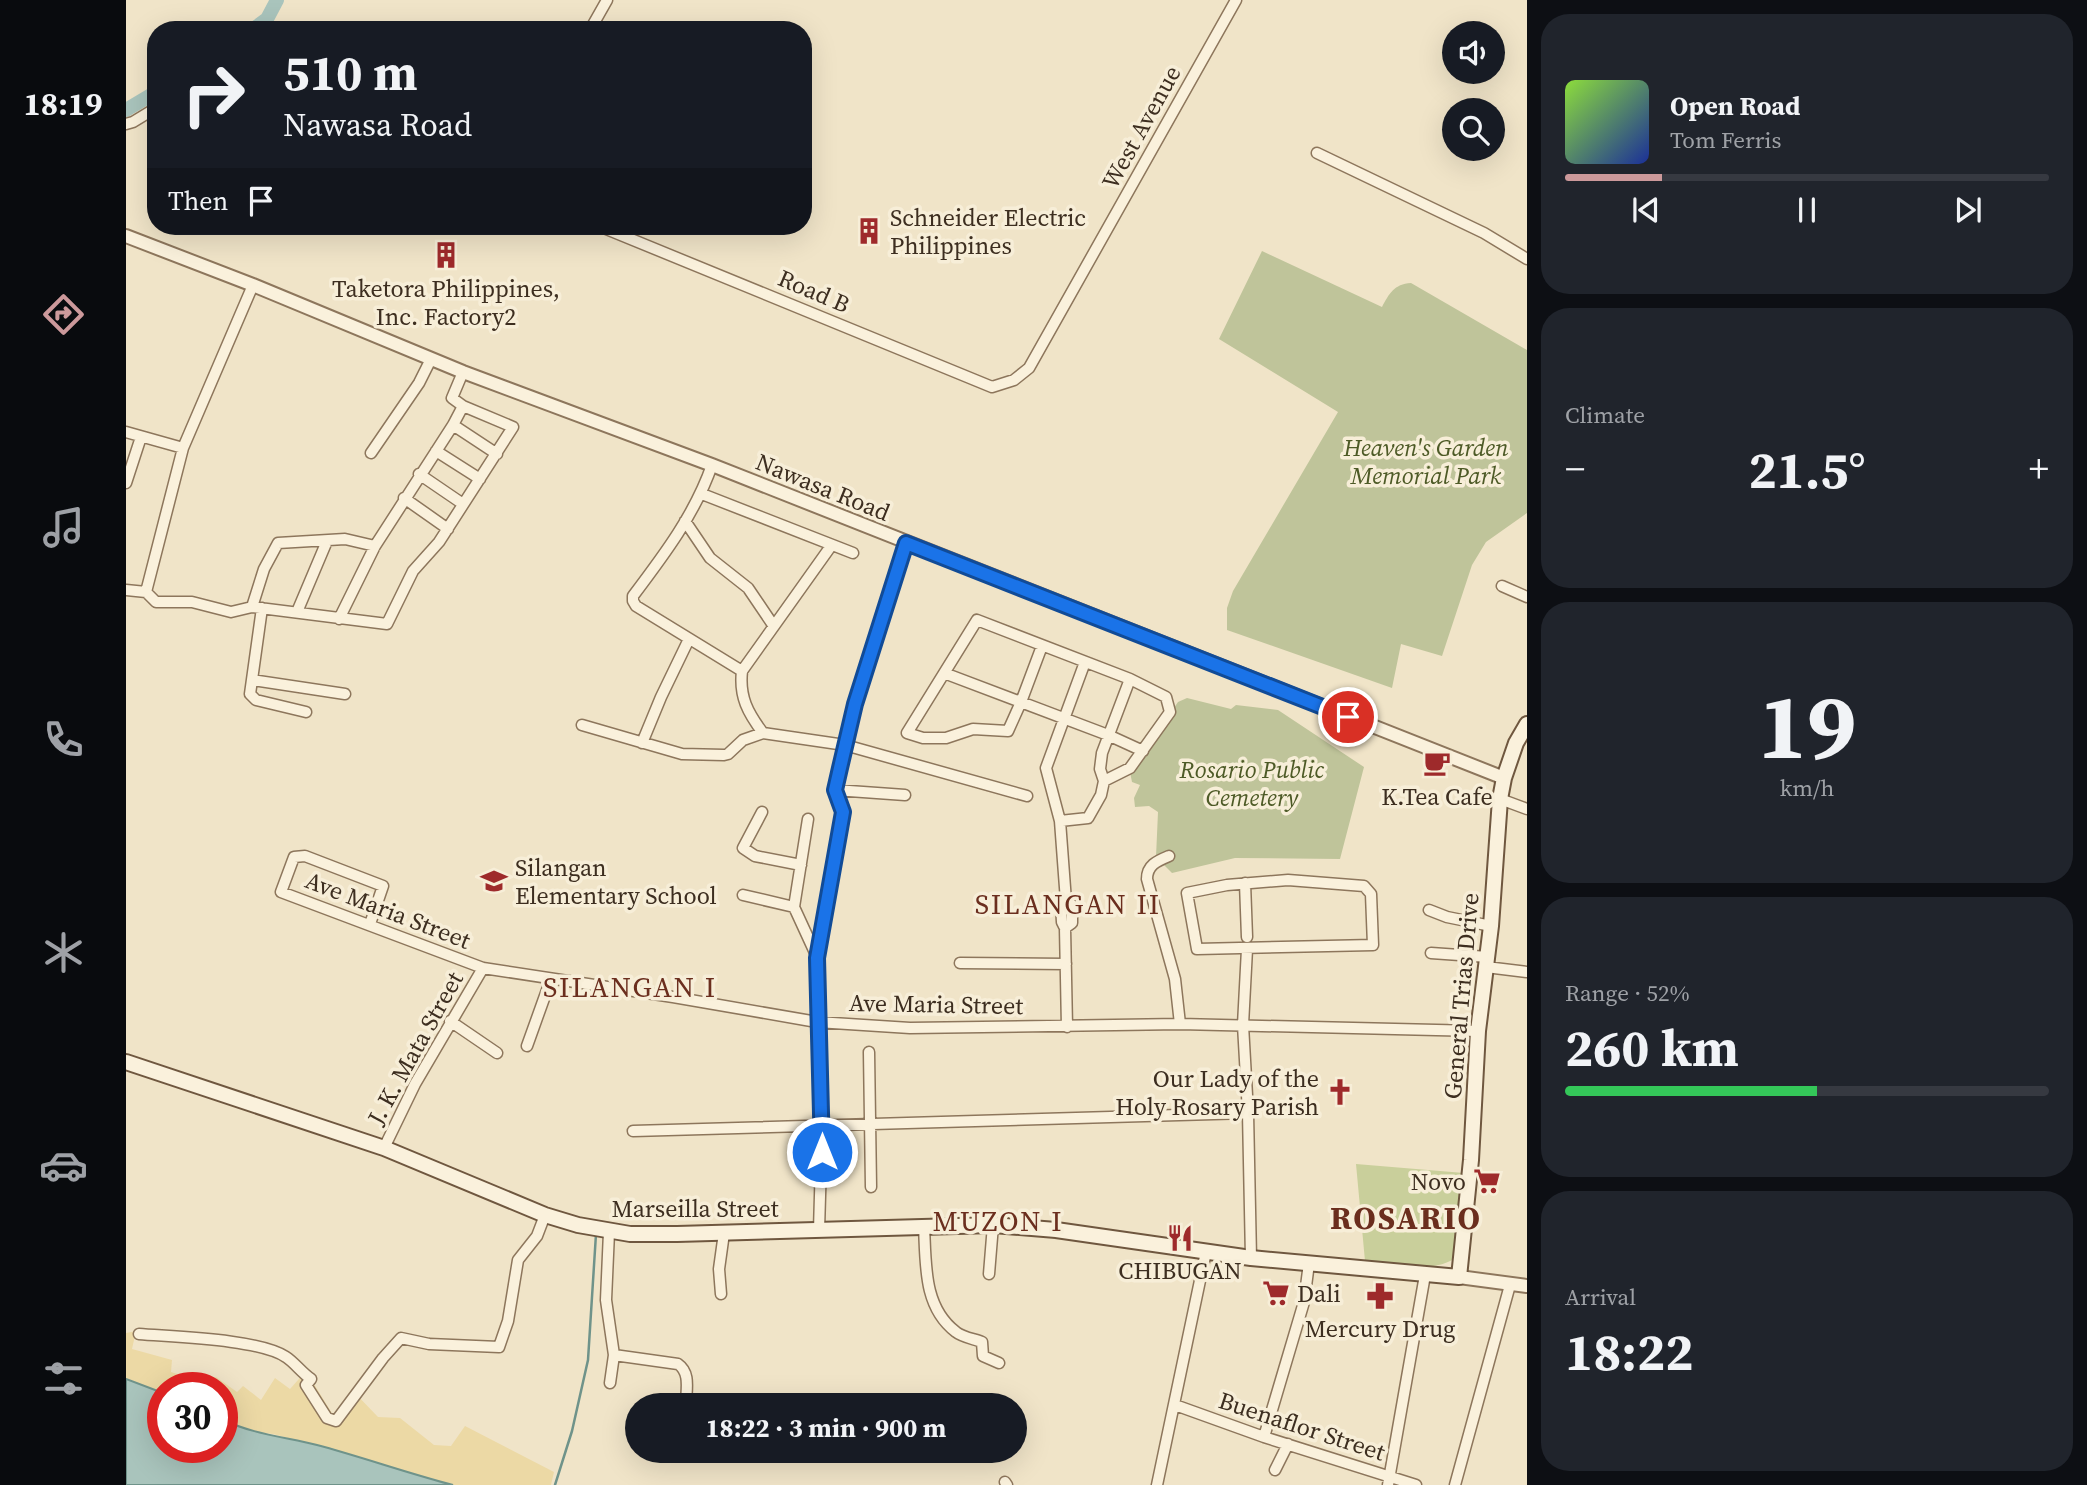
<!DOCTYPE html>
<html lang="en">
<head>
<meta charset="utf-8">
<style>
	body { margin:0; font-family:"Source Serif 4",serif; background:#20242c; color:#f1f3f6; height:100vh; display:flex; flex-direction:column; font-size:26px; white-space:nowrap }
	* { box-sizing:border-box; margin:0 }
	p { font-size:23px; color:#9ea1a6 }
	.icon { flex:none; width:38px; height:38px; fill:none; stroke:currentColor; stroke-width:2; stroke-linecap:round; stroke-linejoin:round }
	.map { position:relative; flex:1; overflow:hidden }
	.panel { display:flex; flex-direction:column; gap:14px; padding:14px; background:#0d0f14; width:560px }
	.panel>* { flex:none }
	.guide { position:absolute; left:21px; top:21px; width:665px; height:214px; border-radius:28px; box-shadow:0 7px 28px #0002; background:#171b24; color:#f1f3f6; overflow:hidden }
	.tools { position:absolute; left:1316px; top:21px; display:grid; gap:14px }
	.tools a { display:grid; place-items:center; width:63px; height:63px; border-radius:50%; background:#171b24; box-shadow:0 7px 28px #0002; font-size:35px }
	.speed { position:absolute; left:21px; top:1372px; display:flex; gap:14px; font-size:35px; font-weight:700; text-align:center }
	.speed>* { display:grid; place-content:center; width:91px; height:91px; border-radius:50%; background:#171b24; box-shadow:0 7px 28px #0002; line-height:1 }
	.speed .limit { border:10px solid #d22; background:#fff; color:#111 }
	.pin { position:absolute; display:grid; place-items:center; width:60px; height:60px; color:#fff; margin:-30px; border:4px solid #fff; border-radius:50%; box-shadow:0 2px 7px #0007 }
	.me { position:absolute; width:77px; margin:-38px; rotate:0deg; stroke-linejoin:round; filter:drop-shadow(0 0 5px #0008) }
	.turn { display:flex; align-items:center; gap:24px; height:147px; padding:0 21px; font-size:32px }
	.turn .icon { width:91px; height:91px; stroke-width:2.5 }
	.turn b { display:block; font-size:49px; line-height:60px }
	.then { display:flex; align-items:center; height:66px; padding:0 21px; background:#0003; gap:14px; font-size:26px }
	.big { font-size:52px; font-weight:700; line-height:1.1 }
	.panel .widget { flex:1; display:flex; flex-direction:column; justify-content:center; gap:10px; min-width:0; padding:0 24px; border-radius:28px; background:#20242c }
	.panel .dial { align-items:center; gap:0 }
	.dial b { font-size:91px; line-height:1 }
	.song { display:flex; align-items:center; gap:21px }
	.cover { width:84px; height:84px; border-radius:10px; background:linear-gradient(135deg,hsl(90 70% 55%),hsl(230 70% 35%)) }
	.played { height:7px; border-radius:4px; background:linear-gradient(90deg,#cc999b 20%,#363941 20%) }
	.keys { display:flex; justify-content:space-around; direction:ltr }
	.heat { display:flex; justify-content:space-between; align-items:center; font-size:38px; direction:ltr }
	.charge { height:10px; border-radius:5px; background:linear-gradient(90deg,#34c759 52%,#363941 0) }
	.trip { position:absolute; left:499px; top:1393px; width:402px; height:70px; border-radius:35px; background:#171b24; box-shadow:0 7px 28px #0002; font-weight:700; line-height:70px; text-align:center }
	main { display:flex; flex:1; min-height:0 }
	.tabs { display:flex; flex-direction:column; width:126px; justify-content:space-around; align-items:center; background:#090b0e; color:#9ea1a6 }
	.tabs .icon { width:49px; height:49px }
	.tabs .active { color:#cc999b }
	.tabs b { font-size:32px; color:#f1f3f6 }
	.map>svg:first-child { display:block }
	.green { fill:#c9cf9b }
	.sand { fill:#ecd9a5 }
	.cemetery { fill:#bfc49a }
	.water { fill:#a9c4bc; stroke:#6f938a; stroke-width:2 }
	.lines { fill:none; stroke-linecap:round; stroke-linejoin:round }
	.stream { stroke:#6f938a; stroke-width:2.5 }
	.river { stroke:#a9c4bc; stroke-width:14 }
	.minor-casing { stroke:#8d765c; stroke-width:13 }
	.tertiary-casing { stroke:#8d765c; stroke-width:16 }
	.secondary-casing { stroke:#6f573f; stroke-width:18 }
	.minor { stroke:#faf1dc; stroke-width:10 }
	.tertiary { stroke:#faf1dc; stroke-width:12 }
	.secondary { stroke:#faf1dc; stroke-width:14 }
	.route-casing { stroke:#114b97; stroke-width:18 }
	.route { stroke:#1a73e8; stroke-width:12 }
	.labels { text-anchor:middle; dominant-baseline:central; stroke-width:7; stroke-linejoin:round; paint-order:stroke }
	.street-label { font-size:24px; fill:#3d2e20; stroke:#f7eed8 }
	.poi-label { font-size:24px; fill:#3d2e20; stroke:#f7eed8 }
	.park-label { font-size:24px; font-style:italic; fill:#4d5a26; stroke:#f7eed8 }
	.quarter-label { font-size:28px; letter-spacing:2px; fill:#6b2e1e; stroke:#f7eed8 }
	.district-label { font-size:32px; font-weight:bold; letter-spacing:2px; fill:#6b2e1e; stroke:#f7eed8 }
</style>
</head>
<body>
<main>
<nav class="tabs">
<b>18:19</b>
<svg class="icon active" aria-label="directions" viewBox="0 0 24 24"><path d="M12 3l9 9-9 9-9-9zM9 14v-3h6M13 9l2 2-2 2"/></svg>
<svg class="icon" aria-label="music" viewBox="0 0 24 24"><path d="M9 18V5l10-2v13"/><circle cx="6" cy="18" r="3"/><circle cx="16" cy="16" r="3"/></svg>
<svg class="icon" aria-label="phone" viewBox="0 0 24 24"><path d="M5 4h4l2 5-3 2q2 4 5 5l2-3 5 2v4C11 20 4 13 5 4z"/></svg>
<svg class="icon" aria-label="climate" viewBox="0 0 24 24"><path d="M12 3v18M4 7l16 10M4 17L20 7"/></svg>
<svg class="icon" aria-label="car" viewBox="0 0 24 24"><path d="M5 17H2v-5l4-1 3-4h7l3 4 3 1v5h-3M9 17h6M6 11h13"/><circle cx="7" cy="17" r="2"/><circle cx="17" cy="17" r="2"/></svg>
<svg class="icon" aria-label="filters" viewBox="0 0 24 24"><path d="M4 7h16M4 17h16"/><circle cx="9" cy="7" r="2"/><circle cx="15" cy="17" r="2"/></svg>
</nav>
<div class="map">
<svg width="1401" height="1485" viewBox="0 0 1401 1485">
	<rect width="100%" height="100%" fill="#f0e4c8"/>
	<path class="green" d="M1230,1164L1338,1173L1328,1259C1303,1274 1267,1264 1239,1261Z"/>
	<path class="sand" d="M10,1331L6,1349L46,1360L45,1372L77,1382L90,1377L111,1392L117,1386L135,1400L149,1378L164,1389L180,1371L207,1415L227,1391L252,1417L274,1418L308,1445L325,1446L339,1426L428,1472L425,1485H327L195,1447L147,1434L121,1431L96,1419V1388H37V1393L0,1379V1333Z"/>
	<path class="cemetery" d="M1136,251L1256,307C1263,294 1268,284 1285,283L1401,350V513L1360,542L1346,565L1316,656L1275,644L1266,688L1101,630V608L1107,591L1212,412L1093,339Z
		M1061,698L1105,709L1110,705L1152,710L1238,767L1214,859L1109,858L1046,873L1030,857L1032,812L1023,806L1009,807L1008,798L1014,785L1006,782L1004,772L1052,702Z"/>
	<path class="water" d="M0,1379L37,1393V1447H96V1419C125,1434 159,1437 191,1445C236,1457 281,1473 327,1485H0Z"/>
	<g class="lines">
		<path class="stream" d="M429,1485L446,1431L462,1360L470,1234"/>
		<path class="river" d="M126,30L141,19L151,0
			M0,110L30,92"/>
		<defs>
			<path id="minor" d="M464,30L481,0
				M0,124L7,122L30,108
				M1191,153L1358,233L1401,259
				M473,226L866,387L888,380L903,368L1110,0
				M327,425L371,454
				M0,432L57,448
				M310,451L354,479
				M245,453L293,383L305,359
				M586,465C569,514 538,555 507,596V601L510,606L616,671
				M293,474L337,504
				M0,483L15,437
				M576,494L727,553
				M278,498L322,529
				M559,521L584,558L622,588L647,625
				M249,546L219,539L152,543L138,569L126,607L261,624L287,571L313,542L387,427L337,406L326,398L337,372
				M705,546L616,671C613,697 622,713 637,733L719,745L901,796
				M1376,586L1401,597
				M0,590L20,592L57,448L127,285
				M20,592L30,602H66L105,612L126,607
				M136,608L124,694L130,700L180,712
				M171,612L201,541
				M213,619L249,546L327,425L337,406
				M916,646L895,702L882,731L847,729L820,738H797L781,733L851,620L1004,679L1040,697L1044,712L1004,768L978,781
				M959,662L920,768L934,821L962,818L975,795L978,781L974,769L976,753L1004,679
				M818,673L982,735L1017,751
				M126,680L219,694
				M456,725L556,754L598,755L602,754L617,740L637,733
				M516,743L535,697L563,639
				M709,790L779,795
				M1374,799L1401,809
				M636,812L617,848L629,856L675,865
				M934,821L940,901L935,905L936,922L939,928L946,923V905L940,901
				M1043,856C1031,861 1021,865 1021,879L1049,979L1054,1024
				M1162,880L1238,886L1245,894L1247,945L1071,949L1061,893L1101,885Z
				M1119,883L1121,937
				M617,895L668,907L691,957
				M668,907L682,819
				M1303,910L1321,917L1365,926
				M244,924L257,886L179,856L168,857L155,892L357,968L547,997L691,1022L784,1028L1054,1024L1352,1031
				M939,928L941,1027
				M1121,949L1117,1025L1122,1113L1125,1258
				M1305,953L1362,957
				M834,963L940,964
				M1360,967L1401,972
				M324,1021L371,1053
				M401,1046L425,979
				M743,1052L745,1187
				M507,1131L1122,1113
				M258,1148L289,1084L357,968
				M798,1226C800,1264 797,1307 830,1332C836,1337 848,1339 856,1342L857,1356L873,1363
				M693,1230L696,1127L691,958L717,812L709,790L729,704L780,543
				M483,1232L480,1300L488,1355L552,1364C565,1373 560,1390 560,1405
				M863,1274L867,1225
				M595,1294L593,1269L598,1233
				M13,1334C48,1337 133,1339 160,1357C168,1362 176,1373 185,1379L180,1385L201,1418L210,1421L257,1358L275,1338L303,1344L373,1347L382,1321L392,1260L411,1236L419,1215
				M484,1383L488,1355
				M1049,1405L1138,1437L1290,1485
				M1138,1437L1178,1302L1183,1263
				M1149,1470L1162,1444
				M879,1482L881,1485
				M1031,1485L1080,1252
				M1262,1485L1299,1275
				M1329,1485L1384,1285"/>
			<path id="tertiary" d="M0,236L127,285L337,372L586,465L1378,778
				M1333,1277L1401,1286"/>
			<path id="secondary" d="M0,1062L258,1148L419,1215L452,1225L504,1234H551L867,1225L930,1230L1125,1258L1333,1277L1345,1160L1352,1031L1365,926L1374,799L1378,778L1390,743L1401,724"/>
		</defs>
		<use href="#minor" class="minor-casing"/>
		<use href="#tertiary" class="tertiary-casing"/>
		<use href="#secondary" class="secondary-casing"/>
		<use href="#minor" class="minor"/>
		<use href="#tertiary" class="tertiary"/>
		<use href="#secondary" class="secondary"/>
	</g>
	<g class="lines">
		<defs>
			<path id="route" d="M696,1152L691,958L717,812L709,790L714,768L729,704L780,543L1222,717"/>
		</defs>
		<use href="#route" class="route-casing"/>
		<use href="#route" class="route"/>
	</g>
	<defs>
		<symbol id="building-bare" viewBox="-9 -9 18 18"><path d="M-4-6H4V6H1V3H-1V6H-4ZM-2.5-4.3h1.7v1.8h-1.7ZM.8-4.3h1.7v1.8H.8ZM-2.5-1h1.7V.8h-1.7ZM.8-1h1.7V.8H.8Z" fill="#9e2a2b" stroke="#f7eed8" stroke-width="2.5" paint-order="stroke"/></symbol>
		<symbol id="cafe-bare" viewBox="-9 -9 18 18"><path d="M-5.5-4.5H6V0H3Q3 3.5 0 3.5H-2.5Q-5.5 3.5-5.5 0ZM3-3.2v2h1.7v-2ZM-6 4.5H4V6H-6Z" fill="#9e2a2b" stroke="#f7eed8" stroke-width="2.5" paint-order="stroke"/></symbol>
		<symbol id="school-bare" viewBox="-9 -9 18 18"><path d="M0-5L7-2L0 1L-7-2ZM-4 1L0 2.5L4 1V4Q0 6-4 4Z" fill="#9e2a2b" stroke="#f7eed8" stroke-width="2.5" paint-order="stroke"/></symbol>
		<symbol id="church-bare" viewBox="-9 -9 18 18"><path d="M-1.2-6h2.4v3.5h3.3v2.4h-3.3V6h-2.4V-.1h-3.3v-2.4h3.3Z" fill="#9e2a2b" stroke="#f7eed8" stroke-width="2.5" paint-order="stroke"/></symbol>
		<symbol id="supermarket-bare" viewBox="-9 -9 18 18"><path d="M-6-5.5h2.5l.6 2H6L4.5 2H-2.5L-4.4-4H-6ZM-1.5 3.2a1.3 1.3 0 1 0 .1 0ZM3 3.2a1.3 1.3 0 1 0 .1 0Z" fill="#9e2a2b" stroke="#f7eed8" stroke-width="2.5" paint-order="stroke"/></symbol>
		<symbol id="restaurant-bare" viewBox="-9 -9 18 18"><path d="M-5-6h1v4h1v-4h1v4h1v-4h1v5L-1.5 .5V6h-2V.5L-5-1ZM5-6V6H3V1.5H1.5Q1.5-4 5-6Z" fill="#9e2a2b" stroke="#f7eed8" stroke-width="2.5" paint-order="stroke"/></symbol>
		<symbol id="pharmacy-bare" viewBox="-9 -9 18 18"><path d="M-2-6h4v4h4v4h-4v4h-4v-4h-4v-4h4Z" fill="#9e2a2b" stroke="#f7eed8" stroke-width="2.5" paint-order="stroke"/></symbol>
	</defs>
	<g fill-rule="evenodd">
		<use href="#building-bare" x="724" y="212" width="38" height="38"/>
		<use href="#building-bare" x="301" y="236" width="38" height="38"/>
		<use href="#cafe-bare" x="1292" y="744" width="38" height="38"/>
		<use href="#school-bare" x="349" y="862" width="38" height="38"/>
		<use href="#church-bare" x="1195" y="1073" width="38" height="38"/>
		<use href="#supermarket-bare" x="1342" y="1162" width="38" height="38"/>
		<use href="#restaurant-bare" x="1035" y="1219" width="38" height="38"/>
		<use href="#supermarket-bare" x="1131" y="1274" width="38" height="38"/>
		<use href="#pharmacy-bare" x="1235" y="1277" width="38" height="38"/>
	</g>
	<g class="labels">
		<g class="street-label">
			<text transform="translate(1015 127) rotate(-61)">West Avenue</text>
			<text transform="translate(688 291) rotate(23)">Road B</text>
			<text transform="translate(697 487) rotate(22)">Nawasa Road</text>
			<text transform="translate(262 910) rotate(21)">Ave Maria Street</text>
			<text transform="translate(1335 996) rotate(-85)">General Trias Drive</text>
			<text transform="translate(810 1004) rotate(1)">Ave Maria Street</text>
			<text transform="translate(289 1048) rotate(-61)">J. K. Mata Street</text>
			<text x="569" y="1208">Marseilla Street</text>
			<text transform="translate(1176 1426) rotate(18)">Buenaflor Street</text>
		</g>
		<g class="poi-label">
			<text x="764" y="217" text-anchor="start">Schneider Electric<tspan x="764" dy="28">Philippines</tspan></text>
			<text x="320" y="288">Taketora Philippines,<tspan x="320" dy="28">Inc. Factory2</tspan></text>
			<text x="1311" y="796">K.Tea Cafe</text>
			<text x="389" y="867" text-anchor="start">Silangan<tspan x="389" dy="28">Elementary School</tspan></text>
			<text x="1193" y="1078" text-anchor="end">Our Lady of the<tspan x="1193" dy="28">Holy Rosary Parish</tspan></text>
			<text x="1340" y="1181" text-anchor="end">Novo</text>
			<text x="1054" y="1270">CHIBUGAN</text>
			<text x="1171" y="1293" text-anchor="start">Dali</text>
			<text x="1254" y="1328">Mercury Drug</text>
		</g>
		<g class="park-label">
			<text x="1300" y="447">Heaven's Garden<tspan x="1300" dy="28">Memorial Park</tspan></text>
			<text x="1126" y="769">Rosario Public<tspan x="1126" dy="28">Cemetery</tspan></text>
		</g>
		<g class="quarter-label">
			<text x="942" y="904">SILANGAN II</text>
			<text x="504" y="987">SILANGAN I</text>
			<text x="872" y="1221">MUZON I</text>
		</g>
		<g class="district-label">
			<text x="1280" y="1218">ROSARIO</text>
		</g>
	</g>
</svg>
<div class="tools">
<a><svg class="icon" aria-label="sound" viewBox="0 0 24 24"><path d="M4 9h4l5-4v14l-5-4H4zM17 9q2 3 0 6"/></svg></a>
<a><svg class="icon" aria-label="search" viewBox="0 0 24 24"><circle cx="10" cy="10" r="6"/><path d="M15 15l6 6"/></svg></a>
</div>
<div class="speed"><div class="limit">30</div></div>
<div class="pin" style="left:1222px;top:717px;background:#d93025"><svg class="icon" aria-label="arrive" viewBox="0 0 24 24"><path d="M6 21V4h12l-3 4 3 4H6"/></svg></div>
<svg class="me" style="left:696px;top:1152px" viewBox="-20 -20 40 40"><circle r="17" fill="#1a73e8" stroke="#fff" stroke-width="3"/><path d="M0-11L8 9 0 5-8 9z" fill="#fff"/></svg>
<div class="trip">18:22 · 3 min · 900 m</div>
<div class="guide">
<div class="turn"><svg class="icon" aria-label="right" viewBox="0 0 24 24"><path d="M7 20v-9h11M14 6l5 5-5 5"/></svg><div><b>510 m</b>Nawasa Road</div></div>
<div class="then">Then<svg class="icon" aria-label="arrive" viewBox="0 0 24 24"><path d="M6 21V4h12l-3 4 3 4H6"/></svg></div>
</div>
</div>
<section class="panel">
<div class="widget">
<div class="song"><i class="cover"></i><div><b>Open Road</b><p>Tom Ferris</p></div></div>
<div class="played"></div>
<div class="keys"><svg class="icon" aria-label="previous" viewBox="0 0 24 24"><path d="M18 5L8 12l10 7zM5 5v14"/></svg><svg class="icon" aria-label="pause" viewBox="0 0 24 24"><path d="M8 5v14M16 5v14"/></svg><svg class="icon" aria-label="next" viewBox="0 0 24 24"><path d="M6 5l10 7-10 7zM19 5v14"/></svg></div>
</div>
<div class="widget"><p>Climate</p>
<div class="heat"><a>−</a><b class="big">21.5°</b><a>+</a></div>
</div>
<div class="widget dial"><b>19</b><p>km/h</p></div>
<div class="widget"><p>Range · 52%</p><b class="big">260 km</b><div class="charge"></div></div>
<div class="widget"><p>Arrival</p><b class="big">18:22</b></div>
</section>
</main>
</body>
</html>
